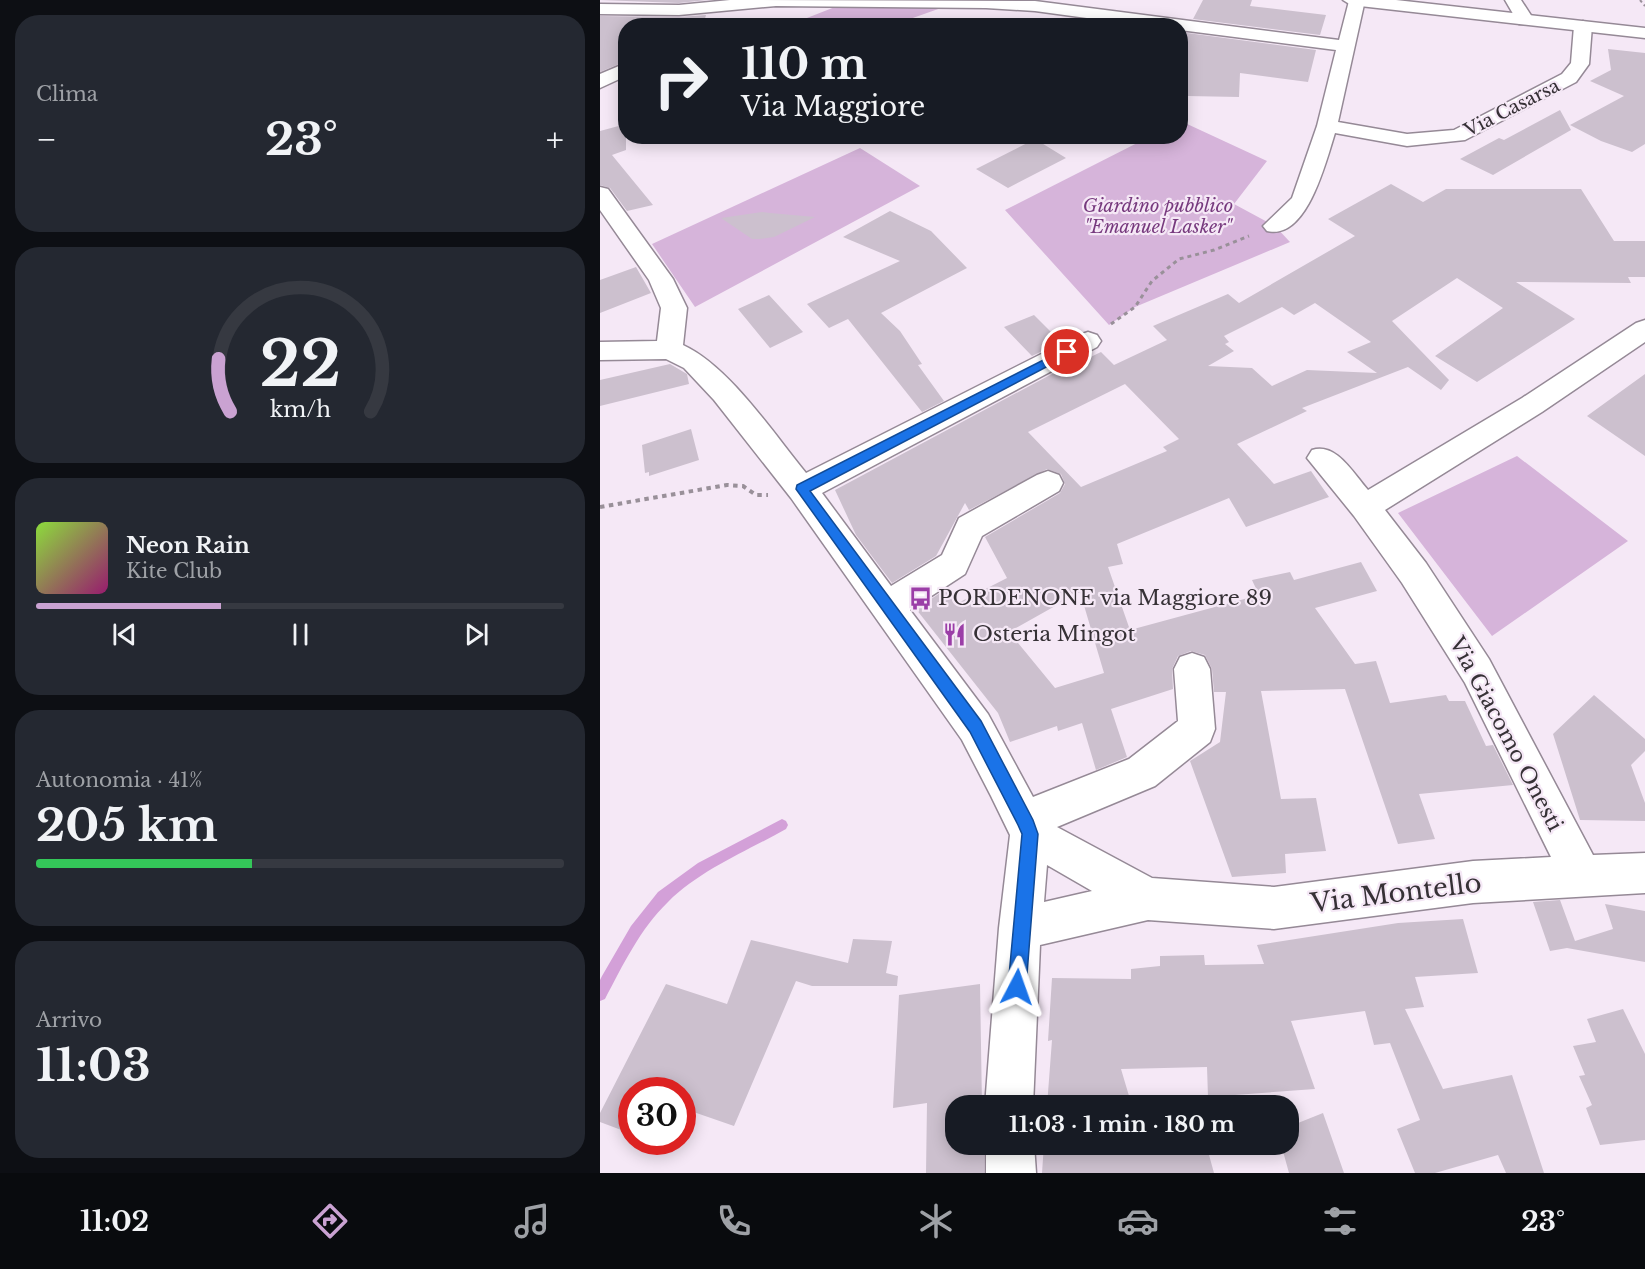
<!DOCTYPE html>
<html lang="it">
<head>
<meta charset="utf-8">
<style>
	body { margin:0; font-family:"Libre Baskerville",serif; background:#242831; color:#f1f3f6; height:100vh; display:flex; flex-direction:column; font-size:22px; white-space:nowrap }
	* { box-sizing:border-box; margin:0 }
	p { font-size:20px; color:#9ea1a6 }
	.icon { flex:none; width:33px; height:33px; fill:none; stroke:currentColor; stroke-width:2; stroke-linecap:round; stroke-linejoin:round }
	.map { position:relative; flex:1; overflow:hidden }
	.drawer { display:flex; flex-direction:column; gap:15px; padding:15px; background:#0d0f14; width:600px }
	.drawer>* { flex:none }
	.guide { position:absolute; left:18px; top:18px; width:570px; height:126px; border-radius:24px; box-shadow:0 3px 15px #0003; background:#171b24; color:#f1f3f6; overflow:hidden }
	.speed { position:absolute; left:18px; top:1077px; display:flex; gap:12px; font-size:30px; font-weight:700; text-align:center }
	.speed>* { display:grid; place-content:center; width:78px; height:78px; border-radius:50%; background:#171b24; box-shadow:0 3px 15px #0003; line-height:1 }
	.speed .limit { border:9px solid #d22; background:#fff; color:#111 }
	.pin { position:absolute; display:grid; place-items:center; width:51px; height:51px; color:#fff; margin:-26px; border:3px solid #fff; border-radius:50%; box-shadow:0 2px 6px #0007 }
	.me { position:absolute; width:66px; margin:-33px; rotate:4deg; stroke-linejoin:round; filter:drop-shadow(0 0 4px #0008) }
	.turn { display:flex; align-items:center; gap:21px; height:126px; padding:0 24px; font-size:27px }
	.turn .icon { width:78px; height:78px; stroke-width:2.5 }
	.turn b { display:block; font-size:42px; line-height:51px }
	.big { font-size:45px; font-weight:700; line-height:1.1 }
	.drawer .card { flex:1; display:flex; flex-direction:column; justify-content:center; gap:9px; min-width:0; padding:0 21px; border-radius:24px; background:#242831 }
	.drawer .dial { align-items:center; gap:0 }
	.dial svg { height:156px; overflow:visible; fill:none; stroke:#363941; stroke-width:7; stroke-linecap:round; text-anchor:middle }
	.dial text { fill:#f1f3f6; stroke:none }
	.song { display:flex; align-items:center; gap:18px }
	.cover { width:72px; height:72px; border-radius:9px; background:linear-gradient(135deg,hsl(90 70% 55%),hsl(320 70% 35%)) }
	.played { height:6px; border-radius:3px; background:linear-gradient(90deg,#caa2d2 35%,#363941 35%) }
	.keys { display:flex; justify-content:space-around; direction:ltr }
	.heat { display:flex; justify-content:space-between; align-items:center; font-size:33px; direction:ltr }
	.charge { height:9px; border-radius:4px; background:linear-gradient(90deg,#34c759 41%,#363941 0) }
	.trip { position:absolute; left:345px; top:1095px; width:354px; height:60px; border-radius:24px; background:#171b24; box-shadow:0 3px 15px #0003; font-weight:700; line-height:60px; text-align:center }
	.tab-bar { display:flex; height:96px; justify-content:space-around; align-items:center; background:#090b0e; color:#9ea1a6 }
	.tab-bar .icon { width:42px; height:42px }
	.tab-bar .current { color:#caa2d2 }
	.tab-bar b { font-size:27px; color:#f1f3f6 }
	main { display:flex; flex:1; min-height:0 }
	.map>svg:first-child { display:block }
	.green { fill:#d6b4da }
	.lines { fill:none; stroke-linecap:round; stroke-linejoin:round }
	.stream { fill:#d3a0d8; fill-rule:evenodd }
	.building { fill:#ccc0ce; fill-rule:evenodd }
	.minor-casing { stroke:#958996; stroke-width:3 }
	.major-casing { stroke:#958996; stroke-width:3 }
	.path-far2 { stroke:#999099; stroke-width:2; stroke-dasharray:3 3; stroke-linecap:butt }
	.path-far1 { stroke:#999099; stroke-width:3; stroke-dasharray:4 4; stroke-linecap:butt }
	.path { stroke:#999099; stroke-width:4; stroke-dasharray:4.5 4.5; stroke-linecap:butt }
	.minor { fill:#fff; fill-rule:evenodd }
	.major { fill:#fff; fill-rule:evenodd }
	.route { fill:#1a73e8; stroke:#114b97; stroke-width:1.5 }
	.labels { text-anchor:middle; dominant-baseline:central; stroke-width:4.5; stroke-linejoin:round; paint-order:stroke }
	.far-street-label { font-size:18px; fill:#363136; stroke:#f5e8f6 }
	.far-park-label { font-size:18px; font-style:italic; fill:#773a7e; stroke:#f5e8f6 }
	.poi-label { font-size:21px; fill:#363136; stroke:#f5e8f6; text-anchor:start }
	.street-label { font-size:21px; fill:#363136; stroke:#f5e8f6 }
	.near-street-label { font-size:26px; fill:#363136; stroke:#f5e8f6 }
</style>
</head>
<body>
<main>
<section class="drawer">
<div class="card"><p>Clima</p>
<div class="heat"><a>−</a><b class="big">23°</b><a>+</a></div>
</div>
<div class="card dial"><svg viewBox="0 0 100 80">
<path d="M14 69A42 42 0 1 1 86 69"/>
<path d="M14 69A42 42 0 0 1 8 42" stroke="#caa2d2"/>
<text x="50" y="56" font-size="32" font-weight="700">22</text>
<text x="50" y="72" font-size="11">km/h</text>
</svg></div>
<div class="card">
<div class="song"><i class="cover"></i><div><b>Neon Rain</b><p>Kite Club</p></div></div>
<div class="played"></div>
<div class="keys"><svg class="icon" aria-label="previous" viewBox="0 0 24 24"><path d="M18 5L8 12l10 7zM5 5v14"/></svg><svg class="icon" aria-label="pause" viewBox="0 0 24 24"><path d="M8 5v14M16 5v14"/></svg><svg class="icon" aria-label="next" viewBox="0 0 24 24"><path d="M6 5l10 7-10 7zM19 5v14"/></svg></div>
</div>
<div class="card"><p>Autonomia · 41%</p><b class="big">205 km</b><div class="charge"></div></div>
<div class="card"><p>Arrivo</p><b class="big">11:03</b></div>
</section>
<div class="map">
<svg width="1045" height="1173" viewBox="0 0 1045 1173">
	<rect width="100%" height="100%" fill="#f5e8f6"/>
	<path class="green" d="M235,7L341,8L293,25H189Z
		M585,123L667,161L634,204L675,226L690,242L535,307L509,325L405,210L549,137L580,136L581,124Z
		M260,148L320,186L95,307L52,244Z
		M917,456L1028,541L892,636L798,513Z"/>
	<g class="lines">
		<path class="stream" d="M182,819L186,821L188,825L186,829C147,851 100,870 68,902C40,929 23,965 5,999L0,1001V980L2,976L31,926L58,892L98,863Z"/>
	</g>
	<path class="building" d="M0,0H107L79,3Z
		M603,0H652L650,6L726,15L720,35L593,19Z
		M106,15L103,26H26V61L0,72V16L79,17Z
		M587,33L716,50L708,82L640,73L639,97L587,96V89H580V46Z
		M1008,49L1045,53V144L1032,152L1001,141L970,125L1024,96L990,81L1011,70Z
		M960,110L971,130L893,175L860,159L899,138L904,140Z
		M26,124V150L12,155L53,205L27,211L10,188L0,185V131Z
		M435,139L466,158L408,188L376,169Z
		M791,184L823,202L846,189H981L1014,241H1045V277H1028L1031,283L916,282L975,319L877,382L835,356L903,308L857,278L792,321L849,380L841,390L808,367L702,408L707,411L637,444L674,484L711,471L729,497L646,527L629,498L517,544L523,564L508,567L530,630L659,595L652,580L690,572L694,580L761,562L777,591L715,608L755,664L776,661L790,703L846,695L849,701H865L886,746L893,745L913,785L819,794L835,839L798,844L745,689L661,691L681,799L716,798L726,851L685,854L686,873L632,877L590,761L620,742L626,692H614L612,669L605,655L591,651L578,656L572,669L573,689L511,709L527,757L496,770L482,723L458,731L457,726L410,742L398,713L316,609L349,587L360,602L407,578L385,537L460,493L465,484L461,474L447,469L369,510L365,503L336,556L292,583L256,535L235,490L478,360L480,362L501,352L514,365L567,340L553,326L628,294L639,303L755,236L728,219ZM715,303L771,342L747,352L777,373L707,370L672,386L652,368L608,366L634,351L625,344L629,342L624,336L682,307L694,315ZM525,384L579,439L563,447L567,451L481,487L428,432ZM480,592L504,673L455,688L409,632Z
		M290,211L331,231L367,268L281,313L300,331L322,364L318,365L344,401L322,412L248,319L229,328L207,304L300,261L243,237Z
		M162,212L170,213L215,217L174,237L160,239H152L121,218Z
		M36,267L51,293L0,313V280Z
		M169,295L203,332L170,348L138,309Z
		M434,315L461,342L432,356L404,327Z
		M70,364L87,374L89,384L0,406V380Z
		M1045,374V456L987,416Z
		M91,429L99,460L49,476V472L45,473L42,445Z
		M994,695L1045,739V751L1031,765L1045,803V821L980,820L953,734Z
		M960,900L975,941L1013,929L1005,904L1045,911V962L967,948L950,951L933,902Z
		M863,919L878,973L815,977L824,1007L805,1009L843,1089L912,1075L944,1173H906L898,1155L835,1173H815L797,1129L820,1120L790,1043L774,1045L765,1011L691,1021L715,1089L608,1097L607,1067L521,1069L532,1106H447L452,1040L448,1041L452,978L531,979V969L560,966V956L604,955L605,965L664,964L657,945L798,923Z
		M253,939L292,941L286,973L298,976L297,986H212L196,981L134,1126L82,1108V1090H32V1134L0,1122V1113L66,984L127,1004L151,940L248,963Z
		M380,984L382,1106H356V1144H384V1173H326L327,1103L293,1108L299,995Z
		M1023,1009L1045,1054V1140L1000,1145L986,1108L992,1105L979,1076L985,1075L973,1046L996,1042L987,1019Z
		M723,1113L744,1173H689L681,1144H688V1127Z
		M444,1144H606L614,1173H442Z"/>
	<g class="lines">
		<defs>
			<path id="minor" d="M130,0L435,1L739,40L749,1L765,0L738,122L807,134L854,130L962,74L971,63L974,26L983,21L992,26L989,64L976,82L865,140L807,146L735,133C726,161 707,241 667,231L663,226L692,198L717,126L736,50L580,30V26H546L435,11L386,8L176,6L79,15L0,14V4L79,5Z
				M905,0H921L934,20L931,24H919Z
				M26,63V76L0,88V74Z
				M0,187L8,189L73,279L87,308L83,345C129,366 173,433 206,473L479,335L488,332L497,335L501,341L497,347L222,493L291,586L342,555L359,518L437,475L448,471L459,475L463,483L459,491L382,536L365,574L310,610L388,714L433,797L529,759L578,721L574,669L580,657L592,653L604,657L610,669L615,729L610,742L555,786L457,827L552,878L674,887L873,861L951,857L865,683L802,583L754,516L707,458L712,450C736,442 753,473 768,490L922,398L1036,323L1045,320V342L942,412L785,510L826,563L889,659L993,855L1045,853V893L873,903L674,929L548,920L440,945L433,1106H385L399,928L410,835L391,796L362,740L191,498L114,400L84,368L66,359L0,360V342L57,341L61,308L49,280L0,210ZM447,865L492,891L444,902Z
				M386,1144H434L436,1173H386Z"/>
			<path id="major" d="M743,0H796L1045,28V38L751,5Z"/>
		</defs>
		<use href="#minor" class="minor-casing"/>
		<use href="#major" class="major-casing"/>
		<path class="path-far2" d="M1040,0L1045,6"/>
		<path class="path-far1" d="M511,324L535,307L552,281L579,259L614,250L649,236"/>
		<path class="path" d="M0,507L127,485L143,486L156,495H168"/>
		<use href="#minor" class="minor"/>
		<use href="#major" class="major"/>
	</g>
	<path class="route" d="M467,348L471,349V354L210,491L381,721L433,820L438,834L426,987L423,993L417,996L410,993L408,987L422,834L418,825L370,732L196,489L197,485Z"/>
	<defs>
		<symbol id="bus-bare" viewBox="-9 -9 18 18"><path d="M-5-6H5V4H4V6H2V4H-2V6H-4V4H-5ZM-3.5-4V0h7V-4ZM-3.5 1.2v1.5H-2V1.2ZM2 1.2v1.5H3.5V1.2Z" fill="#9b3ea7" stroke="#f5e8f6" stroke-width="2.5" paint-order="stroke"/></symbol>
		<symbol id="restaurant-bare" viewBox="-9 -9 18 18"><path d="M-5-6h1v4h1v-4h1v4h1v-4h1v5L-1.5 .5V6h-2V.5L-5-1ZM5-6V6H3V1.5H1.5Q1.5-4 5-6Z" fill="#9b3ea7" stroke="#f5e8f6" stroke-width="2.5" paint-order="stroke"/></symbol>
	</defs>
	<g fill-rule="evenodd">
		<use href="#bus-bare" x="304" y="582" width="33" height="33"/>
		<use href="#restaurant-bare" x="338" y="618" width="33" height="33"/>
	</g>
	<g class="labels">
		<g class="far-street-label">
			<text transform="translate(912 108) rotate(-27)">Via Casarsa</text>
		</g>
		<g class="far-park-label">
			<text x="558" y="206">Giardino pubblico<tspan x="558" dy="21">"Emanuel Lasker"</tspan></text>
		</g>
		<g class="poi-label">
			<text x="338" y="598">PORDENONE via Maggiore 89</text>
			<text x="373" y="634">Osteria Mingot</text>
		</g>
		<g class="street-label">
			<text transform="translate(906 734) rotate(62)">Via Giacomo Onesti</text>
		</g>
		<g class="near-street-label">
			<text transform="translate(796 893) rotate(-7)">Via Montello</text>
		</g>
	</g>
</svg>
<div class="speed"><div class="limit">30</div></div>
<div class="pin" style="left:467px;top:352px;background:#d93025"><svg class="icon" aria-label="arrive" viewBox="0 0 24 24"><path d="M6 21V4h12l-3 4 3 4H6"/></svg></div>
<svg class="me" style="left:417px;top:987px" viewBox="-20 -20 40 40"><path d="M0-17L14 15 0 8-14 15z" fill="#1a73e8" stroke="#fff" stroke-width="4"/></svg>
<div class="trip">11:03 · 1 min · 180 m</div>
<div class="guide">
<div class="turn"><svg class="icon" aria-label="right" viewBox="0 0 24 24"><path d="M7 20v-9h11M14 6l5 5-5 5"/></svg><div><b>110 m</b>Via Maggiore</div></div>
</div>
</div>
</main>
<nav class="tab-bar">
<b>11:02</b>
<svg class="icon current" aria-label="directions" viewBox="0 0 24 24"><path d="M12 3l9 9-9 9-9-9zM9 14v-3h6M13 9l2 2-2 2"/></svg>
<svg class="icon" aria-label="music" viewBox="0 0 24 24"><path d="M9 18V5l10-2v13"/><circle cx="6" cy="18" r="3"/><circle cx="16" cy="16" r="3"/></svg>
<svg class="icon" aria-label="phone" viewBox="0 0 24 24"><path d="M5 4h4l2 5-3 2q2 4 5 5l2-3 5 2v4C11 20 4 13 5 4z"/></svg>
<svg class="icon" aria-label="climate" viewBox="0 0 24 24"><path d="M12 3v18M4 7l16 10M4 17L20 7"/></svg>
<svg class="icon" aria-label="car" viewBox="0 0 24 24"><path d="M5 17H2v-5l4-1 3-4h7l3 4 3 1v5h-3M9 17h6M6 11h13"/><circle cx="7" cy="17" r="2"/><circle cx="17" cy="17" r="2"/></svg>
<svg class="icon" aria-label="filters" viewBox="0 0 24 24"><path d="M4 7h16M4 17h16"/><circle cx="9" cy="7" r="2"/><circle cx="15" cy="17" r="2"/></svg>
<b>23°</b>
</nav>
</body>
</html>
